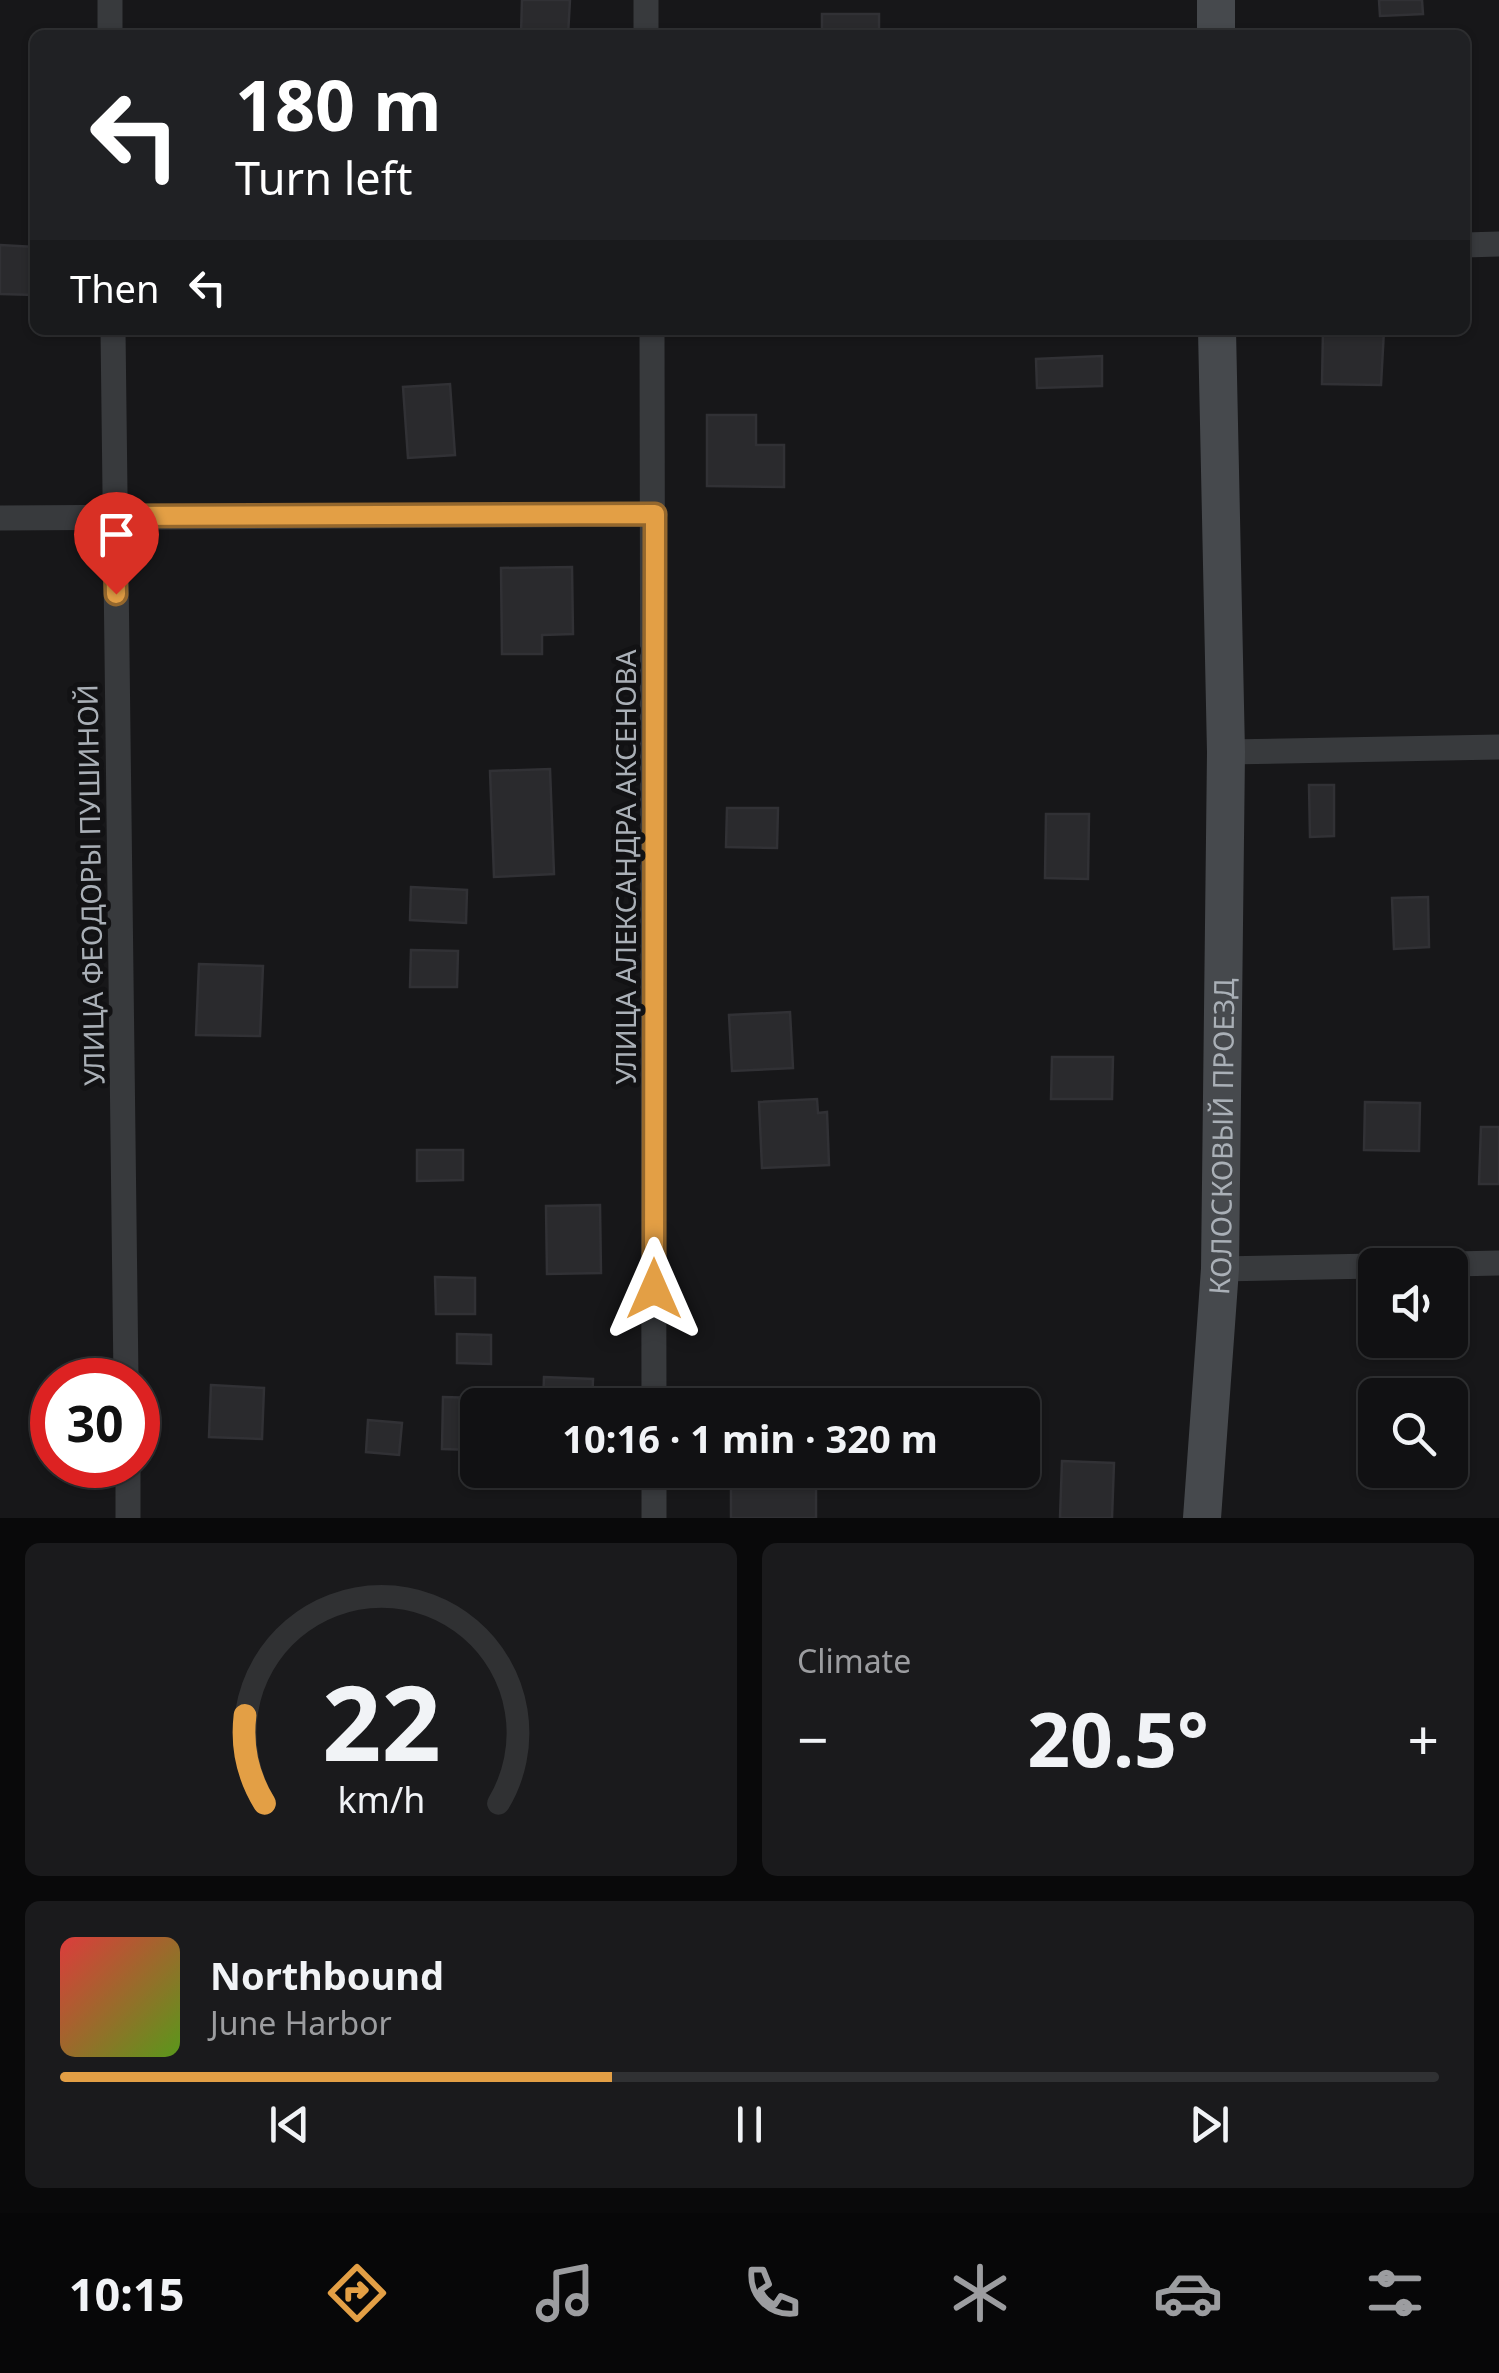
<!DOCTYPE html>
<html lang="en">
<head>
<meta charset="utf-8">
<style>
	body { margin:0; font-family:"Noto Sans",sans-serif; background:#1a1a1c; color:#f1f3f6; height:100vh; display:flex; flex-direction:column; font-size:38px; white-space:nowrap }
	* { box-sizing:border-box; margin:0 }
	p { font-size:32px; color:#9c9da0 }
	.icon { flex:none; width:55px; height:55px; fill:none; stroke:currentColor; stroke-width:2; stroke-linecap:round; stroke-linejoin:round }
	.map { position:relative; height:1518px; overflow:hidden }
	.panel { display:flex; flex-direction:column; gap:25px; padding:25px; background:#09090a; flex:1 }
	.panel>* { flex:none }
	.banner { position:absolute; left:30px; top:30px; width:1440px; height:305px; border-radius:15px; box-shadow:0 2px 8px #0004,0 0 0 2px #303133; background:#202124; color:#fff; overflow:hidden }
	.controls { position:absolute; left:1358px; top:1248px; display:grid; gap:20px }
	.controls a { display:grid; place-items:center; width:110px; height:110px; border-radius:15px; background:#111113; box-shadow:0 2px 8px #0004,0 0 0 2px #303133; font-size:50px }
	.speed { position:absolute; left:30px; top:1358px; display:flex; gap:20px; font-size:50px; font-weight:700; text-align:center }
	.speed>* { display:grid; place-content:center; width:130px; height:130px; border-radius:50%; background:#111113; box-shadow:0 2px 8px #0004,0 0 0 2px #303133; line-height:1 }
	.speed .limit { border:15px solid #d22; background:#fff; color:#111 }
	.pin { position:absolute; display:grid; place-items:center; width:85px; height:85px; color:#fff; margin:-102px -42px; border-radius:50% 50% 50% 0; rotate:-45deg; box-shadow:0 0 10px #0007 }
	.pin .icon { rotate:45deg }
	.me { position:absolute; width:110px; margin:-55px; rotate:0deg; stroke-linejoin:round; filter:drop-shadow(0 0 8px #0008) }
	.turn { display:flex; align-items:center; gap:35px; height:210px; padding:0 40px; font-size:45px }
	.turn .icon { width:130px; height:130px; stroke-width:2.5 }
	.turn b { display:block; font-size:70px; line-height:85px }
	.then { display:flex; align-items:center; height:95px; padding:0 40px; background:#0003; gap:20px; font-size:38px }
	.big { font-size:75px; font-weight:700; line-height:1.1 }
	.panel .card { flex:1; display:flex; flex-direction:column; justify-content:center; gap:15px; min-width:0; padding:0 35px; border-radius:15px; background:#1a1a1c }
	.panel .dial { align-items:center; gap:0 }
	.dial svg { height:260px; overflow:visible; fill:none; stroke:#303133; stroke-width:7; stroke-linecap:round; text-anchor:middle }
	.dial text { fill:#f1f3f6; stroke:none }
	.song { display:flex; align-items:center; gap:30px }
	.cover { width:120px; height:120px; border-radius:15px; background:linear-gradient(135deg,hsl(0 70% 55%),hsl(90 70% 35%)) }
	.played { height:10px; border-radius:5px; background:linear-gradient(90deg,#e39f45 40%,#303133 40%) }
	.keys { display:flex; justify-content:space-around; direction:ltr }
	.heat { display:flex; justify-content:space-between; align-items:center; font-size:55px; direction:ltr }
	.panel .tiles { flex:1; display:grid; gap:25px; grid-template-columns:1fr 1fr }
	.card:last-child { grid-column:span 2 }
	.trip { position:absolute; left:460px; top:1388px; width:580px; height:100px; border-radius:15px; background:#111113; box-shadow:0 2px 8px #0004,0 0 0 2px #303133; font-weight:700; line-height:100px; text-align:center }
	.menu { display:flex; height:160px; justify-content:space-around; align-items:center; background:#070708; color:#9c9da0 }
	.menu .icon { width:70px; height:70px }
	.menu .on { color:#e39f45 }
	.menu b { font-size:45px; color:#f1f3f6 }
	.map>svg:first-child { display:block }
	.building { fill:#2a2a2d; stroke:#313135; stroke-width:2.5 }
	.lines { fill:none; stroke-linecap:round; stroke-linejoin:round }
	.street { stroke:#383a3d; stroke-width:25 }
	.secondary { stroke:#46494d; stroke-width:38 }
	.route-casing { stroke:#94672d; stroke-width:25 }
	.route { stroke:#e39f45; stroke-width:18 }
	.labels { text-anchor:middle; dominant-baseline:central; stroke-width:10; stroke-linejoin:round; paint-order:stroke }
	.street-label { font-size:28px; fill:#aab0b7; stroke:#121214 }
</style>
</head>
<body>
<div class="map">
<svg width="1499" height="1518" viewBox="0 0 1499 1518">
	<rect width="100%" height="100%" fill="#171719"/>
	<path class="building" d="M522,0H570L568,35H521Z
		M1379,0H1422L1423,14L1380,16Z
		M822,14H879V35H822Z
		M0,245L35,247V295L0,294Z
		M227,330H314V333L227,334Z
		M1323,330H1384L1381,385L1322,384Z
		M1102,356V386L1037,388L1036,359Z
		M450,384L455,455L408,458L403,387Z
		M707,415H756V445H784V487L707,486Z
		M572,567L573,634L542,635V654H502L501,568Z
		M550,769L554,874L494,877L490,771Z
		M1309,785H1334V836L1310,837Z
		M727,808H778L777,848L726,847Z
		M1046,814H1089L1088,879L1045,878Z
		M411,887L467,890L466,923L410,920Z
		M1428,897L1429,947L1394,949L1392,898Z
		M411,950L458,951L457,987H410Z
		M199,964L263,966L260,1036L196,1035Z
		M790,1012L793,1068L732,1071L729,1015Z
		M1052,1057H1113L1112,1099H1051Z
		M817,1099L818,1113L827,1112L829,1165L762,1168L759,1102Z
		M1365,1102L1420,1103L1419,1151L1364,1150Z
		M1481,1127H1499V1184H1479Z
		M417,1150H463V1180L417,1181Z
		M600,1205L601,1273L547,1274L546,1206Z
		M435,1277L475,1278V1314H436Z
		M457,1334L491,1335V1364L457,1363Z
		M544,1377L593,1379L592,1405H543Z
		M211,1385L264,1388L262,1439L209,1437Z
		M443,1397L477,1398L475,1450L442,1449Z
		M368,1420L402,1423L399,1455L366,1452Z
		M1062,1461L1114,1463L1112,1518H1060Z
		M731,1470H816V1518H731Z"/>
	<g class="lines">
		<path class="street" d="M110,0V35
			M646,0V35
			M1465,245L1499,244
			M113,330L126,1380
			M652,330L654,1405
			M0,518L655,514
			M1226,752L1499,747
			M1407,1265L1499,1263
			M1220,1269L1375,1266
			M128,1465V1518
			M654,1518V1470"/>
		<g class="secondary">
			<path d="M1216,35V0"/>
			<path id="s1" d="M1202,1518L1220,1269L1226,752L1217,330"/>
		</g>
	</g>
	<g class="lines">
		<defs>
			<path id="route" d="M116,594L114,516L655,514L654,1289"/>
		</defs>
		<use href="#route" class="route-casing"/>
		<use href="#route" class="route"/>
	</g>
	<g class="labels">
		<g class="street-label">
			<text transform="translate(625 867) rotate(-90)">УЛИЦА АЛЕКСАНДРА АКСЕНОВА</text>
			<text transform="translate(90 885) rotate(-91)">УЛИЦА ФЕОДОРЫ ПУШИНОЙ</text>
			<text stroke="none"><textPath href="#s1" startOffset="382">КОЛОСКОВЫЙ ПРОЕЗД</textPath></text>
		</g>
	</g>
</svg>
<div class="controls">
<a><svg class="icon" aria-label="sound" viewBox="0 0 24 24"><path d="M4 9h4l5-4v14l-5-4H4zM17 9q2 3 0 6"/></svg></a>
<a><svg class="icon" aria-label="search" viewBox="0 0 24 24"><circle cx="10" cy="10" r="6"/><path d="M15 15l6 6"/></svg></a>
</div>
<div class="speed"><div class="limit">30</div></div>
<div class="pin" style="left:116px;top:594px;background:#d93025"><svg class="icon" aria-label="arrive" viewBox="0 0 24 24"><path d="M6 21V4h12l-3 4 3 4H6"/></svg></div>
<svg class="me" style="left:654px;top:1289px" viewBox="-20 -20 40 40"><path d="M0-17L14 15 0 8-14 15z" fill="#e39f45" stroke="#fff" stroke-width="4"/></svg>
<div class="trip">10:16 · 1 min · 320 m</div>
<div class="banner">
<div class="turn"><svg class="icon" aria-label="left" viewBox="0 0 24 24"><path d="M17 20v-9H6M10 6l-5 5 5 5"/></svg><div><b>180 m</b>Turn left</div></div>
<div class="then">Then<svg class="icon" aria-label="left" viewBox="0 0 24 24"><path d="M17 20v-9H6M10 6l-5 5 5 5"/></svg></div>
</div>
</div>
<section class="panel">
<div class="tiles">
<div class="card dial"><svg viewBox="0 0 100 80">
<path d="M14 69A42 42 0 1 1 86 69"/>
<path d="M14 69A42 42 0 0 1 8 42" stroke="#e39f45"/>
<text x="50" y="56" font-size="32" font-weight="700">22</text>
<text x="50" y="72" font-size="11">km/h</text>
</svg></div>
<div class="card"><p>Climate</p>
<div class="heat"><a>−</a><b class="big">20.5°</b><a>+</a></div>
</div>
<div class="card">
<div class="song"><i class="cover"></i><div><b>Northbound</b><p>June Harbor</p></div></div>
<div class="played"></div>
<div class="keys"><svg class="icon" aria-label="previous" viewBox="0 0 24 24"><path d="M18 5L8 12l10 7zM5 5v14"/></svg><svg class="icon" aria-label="pause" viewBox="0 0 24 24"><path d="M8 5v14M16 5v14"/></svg><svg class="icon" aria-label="next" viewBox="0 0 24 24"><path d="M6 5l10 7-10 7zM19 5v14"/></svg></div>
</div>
</div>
</section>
<nav class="menu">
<b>10:15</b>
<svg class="icon on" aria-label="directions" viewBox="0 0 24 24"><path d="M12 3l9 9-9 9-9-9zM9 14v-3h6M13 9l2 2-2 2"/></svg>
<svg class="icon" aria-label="music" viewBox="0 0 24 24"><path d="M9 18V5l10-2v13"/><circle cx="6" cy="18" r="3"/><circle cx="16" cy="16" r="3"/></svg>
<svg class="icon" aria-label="phone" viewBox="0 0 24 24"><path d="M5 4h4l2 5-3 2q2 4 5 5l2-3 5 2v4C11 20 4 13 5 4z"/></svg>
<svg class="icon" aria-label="climate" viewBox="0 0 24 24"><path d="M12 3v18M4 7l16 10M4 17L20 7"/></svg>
<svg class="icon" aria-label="car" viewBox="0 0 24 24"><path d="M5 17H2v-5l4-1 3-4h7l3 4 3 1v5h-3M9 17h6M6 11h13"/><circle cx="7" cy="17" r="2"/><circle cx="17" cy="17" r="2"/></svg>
<svg class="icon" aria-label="filters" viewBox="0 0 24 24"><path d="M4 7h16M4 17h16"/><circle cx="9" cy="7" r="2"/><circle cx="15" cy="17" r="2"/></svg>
</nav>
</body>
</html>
